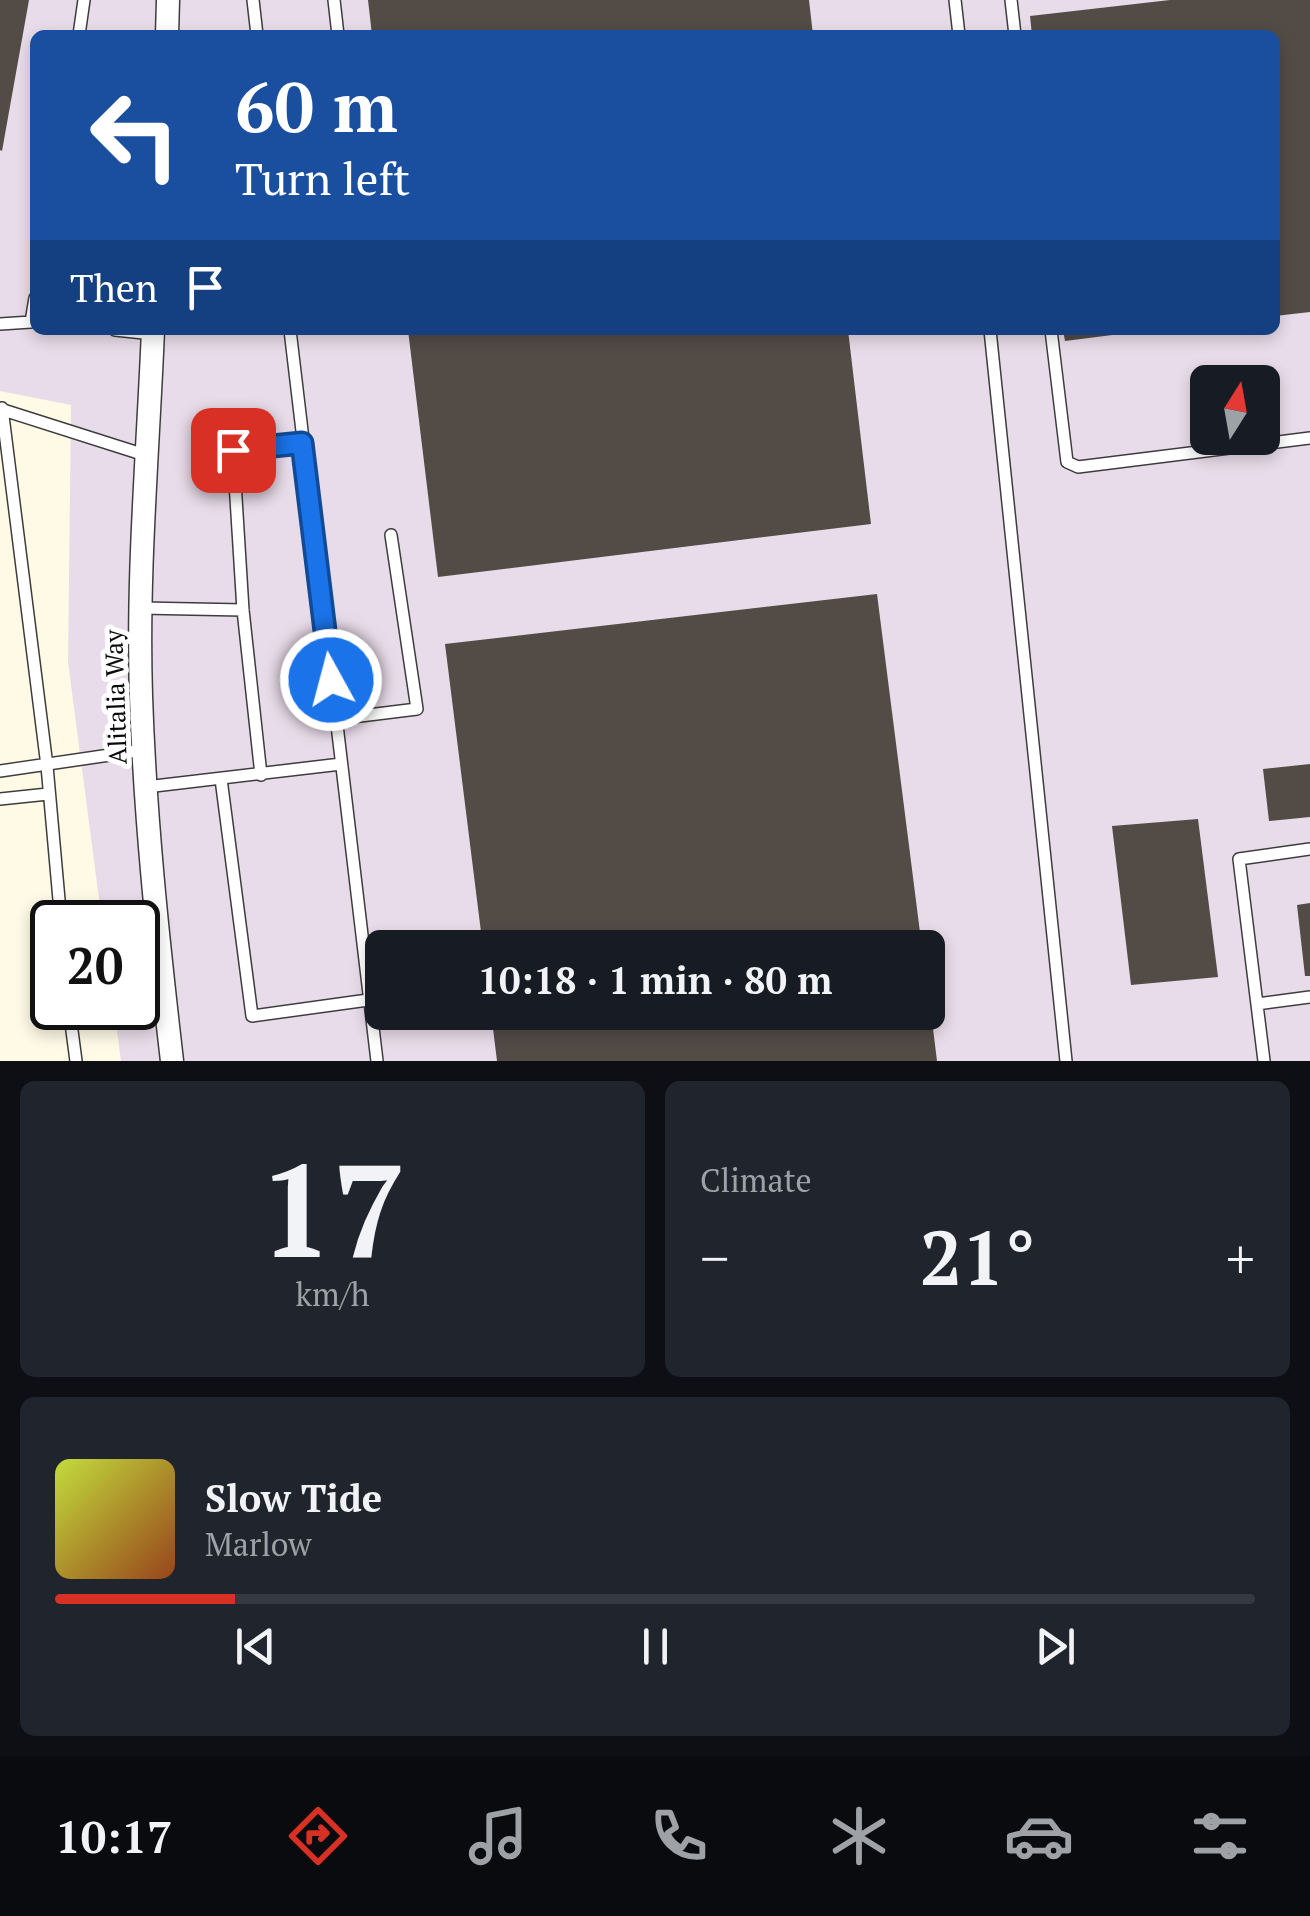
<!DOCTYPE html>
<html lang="en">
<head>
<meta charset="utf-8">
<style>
	body { margin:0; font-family:"PT Serif",serif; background:#20242c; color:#f1f3f6; height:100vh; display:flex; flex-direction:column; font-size:38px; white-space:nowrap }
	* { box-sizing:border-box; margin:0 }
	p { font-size:32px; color:#9ea1a6 }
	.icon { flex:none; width:55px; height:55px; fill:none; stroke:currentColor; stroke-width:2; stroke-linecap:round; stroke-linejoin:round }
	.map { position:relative; height:1061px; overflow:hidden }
	.drawer { display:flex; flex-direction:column; gap:20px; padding:20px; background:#0d0f14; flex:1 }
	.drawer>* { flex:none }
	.banner { position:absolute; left:30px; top:30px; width:1250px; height:305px; border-radius:15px; box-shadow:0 5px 15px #0003; background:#1a4fa0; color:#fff; overflow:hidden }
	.needle { width:65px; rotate:11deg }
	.fabs { position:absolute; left:1190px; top:365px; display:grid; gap:20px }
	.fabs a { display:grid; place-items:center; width:90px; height:90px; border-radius:15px; background:#171b24; box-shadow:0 5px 15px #0003; font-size:50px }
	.speed { position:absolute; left:30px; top:900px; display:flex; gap:20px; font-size:50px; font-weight:700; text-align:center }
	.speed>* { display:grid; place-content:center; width:130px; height:130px; border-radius:50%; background:#171b24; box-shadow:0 5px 15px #0003; line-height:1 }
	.speed .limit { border:5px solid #111; border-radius:15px; background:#fff; color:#111 }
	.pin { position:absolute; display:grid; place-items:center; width:85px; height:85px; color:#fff; margin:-42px; border-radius:20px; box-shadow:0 5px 15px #0006 }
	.me { position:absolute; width:110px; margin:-55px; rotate:353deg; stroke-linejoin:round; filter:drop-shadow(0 0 8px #0008) }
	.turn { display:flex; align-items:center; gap:35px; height:210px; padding:0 40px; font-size:45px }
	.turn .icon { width:130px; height:130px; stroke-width:2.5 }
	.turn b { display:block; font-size:70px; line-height:85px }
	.then { display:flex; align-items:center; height:95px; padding:0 40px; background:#0003; gap:20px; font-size:38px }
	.big { font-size:75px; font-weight:800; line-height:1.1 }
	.drawer .tile { flex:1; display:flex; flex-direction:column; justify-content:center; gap:15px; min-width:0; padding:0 35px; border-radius:15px; background:#20242c }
	.drawer .dial { align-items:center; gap:0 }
	.dial b { font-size:130px; line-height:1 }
	.song { display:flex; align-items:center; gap:30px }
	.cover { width:120px; height:120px; border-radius:15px; background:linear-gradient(135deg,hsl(70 70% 55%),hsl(20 70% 35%)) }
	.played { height:10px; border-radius:5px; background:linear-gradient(90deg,#d93025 15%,#363941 15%) }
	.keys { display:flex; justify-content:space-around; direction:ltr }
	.heat { display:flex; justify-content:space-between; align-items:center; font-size:55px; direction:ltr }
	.drawer .tiles { flex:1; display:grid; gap:20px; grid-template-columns:1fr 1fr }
	.tile:last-child { grid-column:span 2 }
	.trip { position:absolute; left:365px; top:930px; width:580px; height:100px; border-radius:15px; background:#171b24; box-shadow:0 5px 15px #0003; font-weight:800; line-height:100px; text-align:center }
	.dock { display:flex; height:160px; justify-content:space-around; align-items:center; background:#090b0e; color:#9ea1a6 }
	.dock .icon { width:70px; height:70px }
	.dock .selected { color:#d93025 }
	.dock b { font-size:45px; color:#f1f3f6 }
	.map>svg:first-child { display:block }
	.industrial { fill:#e9dcea; fill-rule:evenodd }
	.building { fill:#534b46 }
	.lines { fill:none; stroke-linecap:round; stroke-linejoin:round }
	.lane-casing { stroke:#3d3d3d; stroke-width:14 }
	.street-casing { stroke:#3d3d3d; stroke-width:25 }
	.lane { stroke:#fff; stroke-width:11 }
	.street { stroke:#fff; stroke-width:22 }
	.route-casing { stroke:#114b97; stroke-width:25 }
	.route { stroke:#1a73e8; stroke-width:18 }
	.labels { text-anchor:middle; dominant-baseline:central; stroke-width:10; stroke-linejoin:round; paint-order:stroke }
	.street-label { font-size:25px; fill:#0a0a0a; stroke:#fff }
</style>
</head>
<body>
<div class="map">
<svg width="1310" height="1061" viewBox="0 0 1310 1061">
	<rect width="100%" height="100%" fill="#fffae6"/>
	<path class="industrial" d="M0,0H1310V1061H121L114,1008H138V922H102L68,662L71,405L0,391ZM35,35H1275V330H35ZM1208,382H1262V438H1208ZM382,948H928V1012H382Z"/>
	<path class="building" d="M0,0H29L2,151L0,150Z
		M368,0H809L813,35H372Z
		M1170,0H1310V312L1275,316V35H1032L1030,16Z
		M408,330H848L871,524L438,577Z
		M1063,330H1136V332L1065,341Z
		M877,594L922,948H483L445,644Z
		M1310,764V817L1269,821L1263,769Z
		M1198,819L1218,977L1131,985L1112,826Z
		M1310,903V976H1305L1297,905Z
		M491,1012H931L937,1061H497Z"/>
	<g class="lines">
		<defs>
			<path id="lane" d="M253,0L257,35
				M334,0L338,35
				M955,0L959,35
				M1011,0L1015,35
				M79,35L84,0
				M0,324L31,322L35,298
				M115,330L153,334
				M290,330L377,1061
				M990,330L1066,1061
				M1051,330L1067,462L1078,467L1310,438
				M2,408L47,766L61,922
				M0,409L148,456
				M141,608L243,610
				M336,719L417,709L391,535
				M0,771L144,750
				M261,775L243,610L233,450L302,443
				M221,779L252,1016L368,1000
				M146,787L341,764
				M0,799L48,794
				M1257,1004L1310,997
				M69,1008L76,1061
				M71,1022L166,1009
				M1264,1061L1239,859L1310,849"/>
			<path id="street" d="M167,35L168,0
				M153,330C148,452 137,574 141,696C145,818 158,940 172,1061"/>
		</defs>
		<use href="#lane" class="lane-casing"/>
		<use href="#street" class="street-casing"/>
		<use href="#lane" class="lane"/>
		<use href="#street" class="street"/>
	</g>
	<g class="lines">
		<defs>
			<path id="route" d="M233,450L302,443L331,680"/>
		</defs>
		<use href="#route" class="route-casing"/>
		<use href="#route" class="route"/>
	</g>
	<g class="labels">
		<g class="street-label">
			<text transform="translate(115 697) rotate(-92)">Alitalia Way</text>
		</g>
	</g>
</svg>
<div class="fabs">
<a><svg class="needle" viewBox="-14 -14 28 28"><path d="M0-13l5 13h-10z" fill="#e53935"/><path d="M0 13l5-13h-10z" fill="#9ea1a6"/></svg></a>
</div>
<div class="speed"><div class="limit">20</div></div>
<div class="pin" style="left:233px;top:450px;background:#d93025"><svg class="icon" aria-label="arrive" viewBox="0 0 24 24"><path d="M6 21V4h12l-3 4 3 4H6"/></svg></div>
<svg class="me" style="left:331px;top:680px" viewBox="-20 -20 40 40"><circle r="17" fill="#1a73e8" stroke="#fff" stroke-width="3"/><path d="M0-11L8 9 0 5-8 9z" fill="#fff"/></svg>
<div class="trip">10:18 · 1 min · 80 m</div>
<div class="banner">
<div class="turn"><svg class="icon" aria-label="left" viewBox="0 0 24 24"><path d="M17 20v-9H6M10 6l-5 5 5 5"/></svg><div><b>60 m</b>Turn left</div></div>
<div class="then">Then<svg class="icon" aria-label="arrive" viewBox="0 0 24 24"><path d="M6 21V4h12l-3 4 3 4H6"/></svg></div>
</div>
</div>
<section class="drawer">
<div class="tiles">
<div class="tile dial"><b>17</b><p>km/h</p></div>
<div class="tile"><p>Climate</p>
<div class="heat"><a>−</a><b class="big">21°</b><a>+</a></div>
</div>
<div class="tile">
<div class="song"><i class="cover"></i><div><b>Slow Tide</b><p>Marlow</p></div></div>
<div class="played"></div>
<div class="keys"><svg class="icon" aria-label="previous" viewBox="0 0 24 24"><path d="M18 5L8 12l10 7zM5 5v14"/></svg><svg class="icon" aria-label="pause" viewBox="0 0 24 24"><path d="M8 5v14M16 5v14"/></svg><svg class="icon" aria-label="next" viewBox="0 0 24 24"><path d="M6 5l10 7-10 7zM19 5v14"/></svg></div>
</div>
</div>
</section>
<nav class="dock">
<b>10:17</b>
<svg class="icon selected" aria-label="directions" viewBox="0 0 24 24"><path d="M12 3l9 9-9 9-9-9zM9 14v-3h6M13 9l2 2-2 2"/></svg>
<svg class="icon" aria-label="music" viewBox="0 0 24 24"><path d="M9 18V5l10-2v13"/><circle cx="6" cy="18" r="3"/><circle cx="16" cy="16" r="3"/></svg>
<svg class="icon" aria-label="phone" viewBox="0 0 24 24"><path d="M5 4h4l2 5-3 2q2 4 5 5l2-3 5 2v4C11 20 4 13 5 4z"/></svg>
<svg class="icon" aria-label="climate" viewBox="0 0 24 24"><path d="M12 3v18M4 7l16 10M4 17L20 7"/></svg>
<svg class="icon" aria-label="car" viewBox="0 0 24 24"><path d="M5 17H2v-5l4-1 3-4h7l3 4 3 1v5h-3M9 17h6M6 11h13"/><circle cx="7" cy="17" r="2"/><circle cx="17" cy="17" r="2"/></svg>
<svg class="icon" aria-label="filters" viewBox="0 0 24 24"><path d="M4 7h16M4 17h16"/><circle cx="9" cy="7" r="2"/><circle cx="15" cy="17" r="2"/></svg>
</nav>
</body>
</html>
